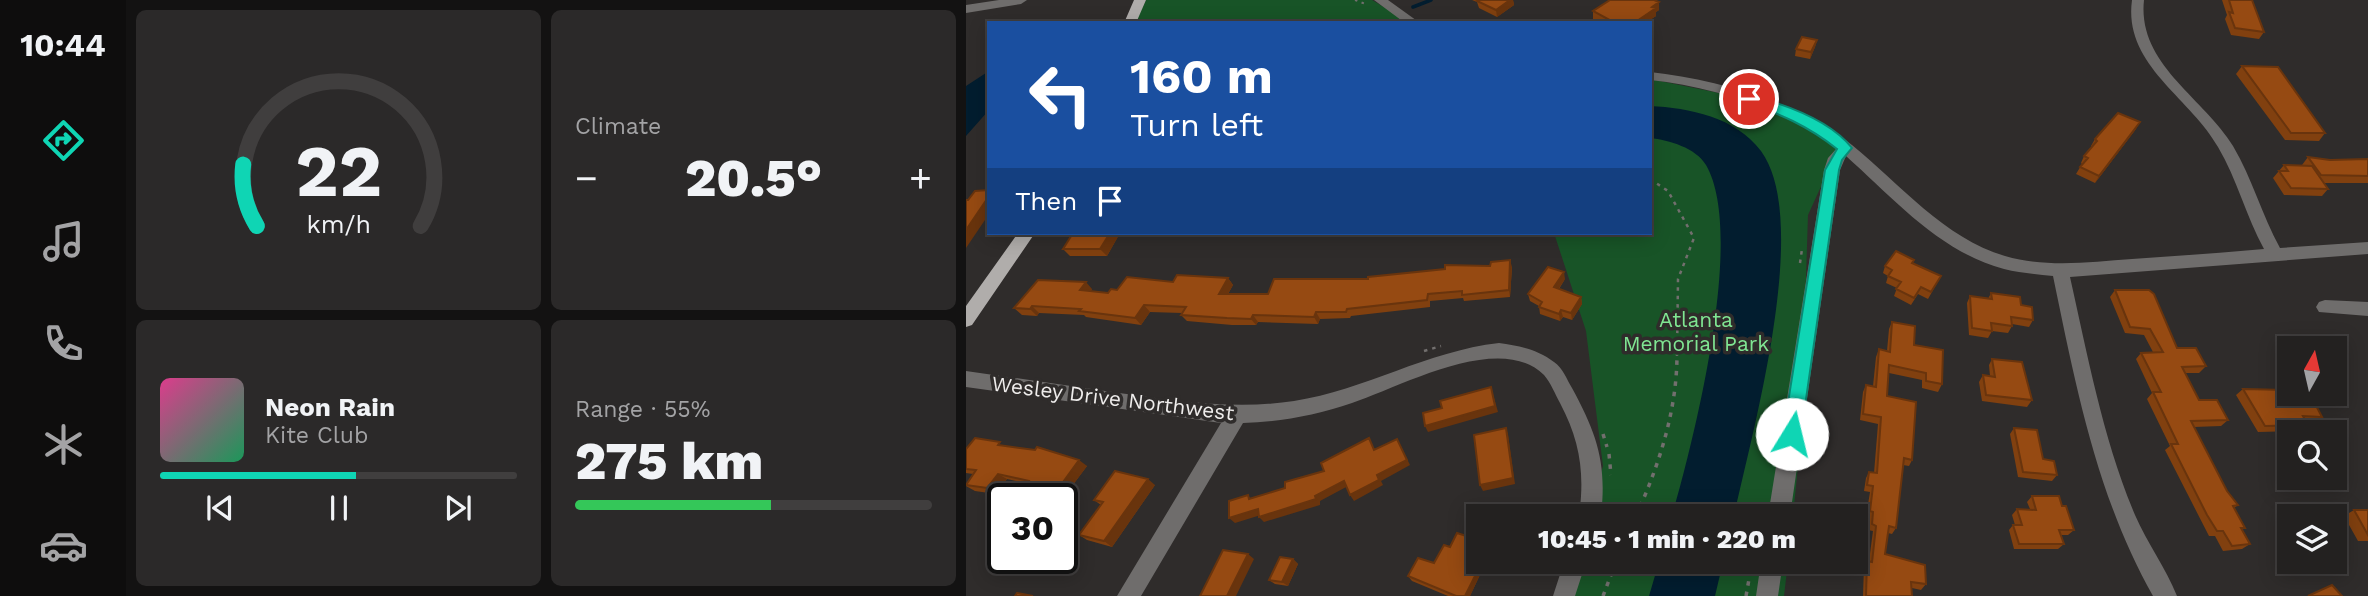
<!DOCTYPE html>
<html lang="en">
<head>
<meta charset="utf-8">
<style>
	body { margin:0; font-family:"Work Sans",sans-serif; background:#2b2929; color:#f1f3f6; height:100vh; display:flex; flex-direction:column; font-size:26px; white-space:nowrap }
	* { box-sizing:border-box; margin:0 }
	p { font-size:23px; color:#a3a3a5 }
	.icon { flex:none; width:38px; height:38px; fill:none; stroke:currentColor; stroke-width:2; stroke-linecap:round; stroke-linejoin:round }
	.map { position:relative; flex:1; overflow:hidden }
	.details { display:flex; flex-direction:column; gap:10px; padding:10px; background:#131212; width:840px }
	.details>* { flex:none }
	.banner { position:absolute; left:21px; top:21px; width:665px; height:214px; border-radius:0px; box-shadow:0 4px 18px #0003,0 0 0 2px #403e3e; background:#1a4fa0; color:#fff; overflow:hidden }
	.needle { width:46px; rotate:8deg }
	.buttons { position:absolute; left:1311px; top:336px; display:grid; gap:14px }
	.buttons a { display:grid; place-items:center; width:70px; height:70px; border-radius:0px; background:#232120; box-shadow:0 4px 18px #0003,0 0 0 2px #403e3e; font-size:35px }
	.speed { position:absolute; left:21px; top:483px; display:flex; gap:14px; font-size:35px; font-weight:700; text-align:center }
	.speed>* { display:grid; place-content:center; width:91px; height:91px; border-radius:50%; background:#232120; box-shadow:0 4px 18px #0003,0 0 0 2px #403e3e; line-height:1 }
	.speed .limit { border:4px solid #111; border-radius:10px; background:#fff; color:#111 }
	.pin { position:absolute; display:grid; place-items:center; width:60px; height:60px; color:#fff; margin:-30px; border:4px solid #fff; border-radius:50%; box-shadow:0 2px 7px #0007 }
	.me { position:absolute; width:77px; margin:-38px; rotate:9deg; stroke-linejoin:round; filter:drop-shadow(0 0 5px #0008) }
	.turn { display:flex; align-items:center; gap:24px; height:147px; padding:0 28px; font-size:32px }
	.turn .icon { width:91px; height:91px; stroke-width:2.5 }
	.turn b { display:block; font-size:49px; line-height:60px }
	.then { display:flex; align-items:center; height:66px; padding:0 28px; background:#0003; gap:14px; font-size:26px }
	.big { font-size:52px; font-weight:800; line-height:1.1 }
	.details .tile { flex:1; display:flex; flex-direction:column; justify-content:center; gap:10px; min-width:0; padding:0 24px; border-radius:10px; background:#2b2929 }
	.details .dial { align-items:center; gap:0 }
	.dial svg { height:182px; overflow:visible; fill:none; stroke:#403e3e; stroke-width:7; stroke-linecap:round; text-anchor:middle }
	.dial text { fill:#f1f3f6; stroke:none }
	.song { display:flex; align-items:center; gap:21px }
	.cover { width:84px; height:84px; border-radius:10px; background:linear-gradient(135deg,hsl(330 70% 55%),hsl(150 70% 35%)) }
	.played { height:7px; border-radius:4px; background:linear-gradient(90deg,#0fd5b4 55%,#403e3e 55%) }
	.keys { display:flex; justify-content:space-around; direction:ltr }
	.heat { display:flex; justify-content:space-between; align-items:center; font-size:38px; direction:ltr }
	.charge { height:10px; border-radius:5px; background:linear-gradient(90deg,#34c759 55%,#403e3e 0) }
	.details .tiles { flex:1; display:grid; gap:10px; grid-template-columns:repeat(2,1fr) }
	.trip { position:absolute; left:500px; top:504px; width:402px; height:70px; border-radius:0px; background:#232120; box-shadow:0 4px 18px #0003,0 0 0 2px #403e3e; font-weight:800; line-height:70px; text-align:center }
	main { display:flex; flex:1; min-height:0 }
	.tabs { display:flex; flex-direction:column; width:126px; justify-content:space-around; align-items:center; background:#0e0d0d; color:#a3a3a5 }
	.tabs .icon { width:49px; height:49px }
	.tabs .active { color:#0fd5b4 }
	.tabs b { font-size:32px; color:#f1f3f6 }
	.map>svg:first-child { display:block }
	.green { fill:#185427 }
	.water { fill:#021d2f }
	.lines { fill:none; stroke-linecap:round; stroke-linejoin:round }
	.stream { stroke:#021d2f; stroke-width:3.5 }
	.path-far2 { stroke:#726f6e; stroke-width:2; stroke-dasharray:2.5 4.5; stroke-linecap:butt }
	.path-far1 { stroke:#726f6e; stroke-width:2.5; stroke-dasharray:3.5 5; stroke-linecap:butt }
	.path { stroke:#726f6e; stroke-width:3.5; stroke-dasharray:4.5 6; stroke-linecap:butt }
	.minor { fill:#6f6d6c; fill-rule:evenodd }
	.major { fill:#b0adab; fill-rule:evenodd }
	.wall { fill:#81400f }
	.shaded-wall { fill:#69340d }
	.building { fill:#964a12; stroke:#69340d; stroke-width:2 }
	.route { fill:#0fd5b4; stroke:#0a8a75; stroke-width:2 }
	.labels { text-anchor:middle; dominant-baseline:central; stroke-width:7; stroke-linejoin:round; paint-order:stroke }
	.park-label { font-size:21px; fill:#80e693; stroke:#2f2c2b }
	.street-label { font-size:21px; fill:#efedec; stroke:#2f2c2b }
</style>
</head>
<body>
<main>
<nav class="tabs">
<b>10:44</b>
<svg class="icon active" aria-label="directions" viewBox="0 0 24 24"><path d="M12 3l9 9-9 9-9-9zM9 14v-3h6M13 9l2 2-2 2"/></svg>
<svg class="icon" aria-label="music" viewBox="0 0 24 24"><path d="M9 18V5l10-2v13"/><circle cx="6" cy="18" r="3"/><circle cx="16" cy="16" r="3"/></svg>
<svg class="icon" aria-label="phone" viewBox="0 0 24 24"><path d="M5 4h4l2 5-3 2q2 4 5 5l2-3 5 2v4C11 20 4 13 5 4z"/></svg>
<svg class="icon" aria-label="climate" viewBox="0 0 24 24"><path d="M12 3v18M4 7l16 10M4 17L20 7"/></svg>
<svg class="icon" aria-label="car" viewBox="0 0 24 24"><path d="M5 17H2v-5l4-1 3-4h7l3 4 3 1v5h-3M9 17h6M6 11h13"/><circle cx="7" cy="17" r="2"/><circle cx="17" cy="17" r="2"/></svg>
</nav>
<section class="details">
<div class="tiles">
<div class="tile dial"><svg viewBox="0 0 100 80">
<path d="M14 69A42 42 0 1 1 86 69"/>
<path d="M14 69A42 42 0 0 1 8 42" stroke="#0fd5b4"/>
<text x="50" y="56" font-size="32" font-weight="700">22</text>
<text x="50" y="72" font-size="11">km/h</text>
</svg></div>
<div class="tile"><p>Climate</p>
<div class="heat"><a>−</a><b class="big">20.5°</b><a>+</a></div>
</div>
<div class="tile">
<div class="song"><i class="cover"></i><div><b>Neon Rain</b><p>Kite Club</p></div></div>
<div class="played"></div>
<div class="keys"><svg class="icon" aria-label="previous" viewBox="0 0 24 24"><path d="M18 5L8 12l10 7zM5 5v14"/></svg><svg class="icon" aria-label="pause" viewBox="0 0 24 24"><path d="M8 5v14M16 5v14"/></svg><svg class="icon" aria-label="next" viewBox="0 0 24 24"><path d="M6 5l10 7-10 7zM19 5v14"/></svg></div>
</div>
<div class="tile"><p>Range · 55%</p><b class="big">275 km</b><div class="charge"></div></div>
</div>
</section>
<div class="map">
<svg width="1402" height="596" viewBox="0 0 1402 596">
	<rect width="100%" height="100%" fill="#2f2c2b"/>
	<path class="green" d="M180,0H406L445,23H169Z
		M684,79L812,105L872,149L842,215L835,436L827,516H623L637,466L620,331L588,233H684Z
		M609,562H822L818,596H599Z"/>
	<path class="water" d="M23,71V110L0,136V86Z
		M684,106C723,108 770,117 795,151C846,221 786,433 768,516H706C728,440 780,234 740,165C730,148 703,140 684,138Z
		M693,562H757L749,596H683Z"/>
	<g class="lines">
		<path class="stream" d="M447,7L465,0"/>
		<path class="path-far2" d="M389,0L402,5"/>
		<path class="path-far1" d="M684,179L702,191L728,238L712,279L711,356
			M834,263L836,249
			M458,351L475,346"/>
		<path class="path" d="M637,434L641,447
			M643,454L645,475
			M670,516C693,465 711,411 711,354
			M637,596L650,562
			M780,596L785,568"/>
		<path class="minor" d="M33,0H61L55,4L0,13V5Z
			M408,0H422L454,23H439Z
			M1166,0H1178C1171,64 1237,97 1267,146C1286,178 1296,215 1314,248L1402,242V254L1104,277C1122,357 1137,439 1169,515C1181,543 1200,568 1211,596H1187C1131,497 1110,387 1087,276C1071,274 1054,273 1038,269C974,252 928,199 880,156L874,170L824,516H802L858,170L862,158L871,148C818,109 749,87 684,80V72C750,79 834,103 886,145C934,184 978,238 1039,256C1081,268 1124,262 1166,259C1210,256 1254,253 1298,249C1280,216 1271,179 1252,147C1224,97 1157,65 1166,0Z
			M1359,300L1402,302V316L1353,312L1350,307L1353,302Z
			M533,343C553,346 571,349 588,362C597,368 601,380 606,388C631,434 641,463 635,516H613C619,473 614,441 594,403C589,394 585,383 578,375C534,331 434,387 386,403C351,415 314,422 277,423L175,596H151L255,423L0,387V371C51,378 102,386 153,393C212,401 269,410 328,401C399,390 461,351 533,343Z
			M598,562H620L609,596H587Z
			M795,562H817L812,596H790Z"/>
		<path class="major" d="M168,0H180L170,23H158Z
			M52,233H69L6,325L0,327V306Z"/>
	</g>
	<path class="wall" d="M506,0H547L548,5L531,17L513,8L511,2Z
		M1256,0H1286L1298,32L1293,39L1265,35L1259,19L1261,15Z
		M693,2V10L690,12V16L679,23H635L627,19V11Z
		M851,40L849,47L844,59L829,56L830,49Z
		M1276,66L1359,133L1353,141L1319,140L1270,74Z
		M1170,129L1129,183L1110,174L1116,164L1115,163L1118,156L1126,147L1125,146L1129,139Z
		M1342,157L1364,160L1402,159V183H1358L1362,189L1356,196L1318,195L1307,178L1318,165L1337,166L1336,165Z
		M107,233H154L141,256H104L97,249Z
		M947,263L975,276L962,299L952,294L945,305L928,296L931,288L920,283L922,276L917,273L919,266Z
		M546,267L544,297L498,301L497,298L464,301V307L385,316L384,318L354,319L352,324L292,322L290,325H266L221,321L215,315L216,313L184,312L175,325L120,317L118,315L73,313L71,316L56,315L48,308L126,289L125,291L142,293L151,290L207,282L262,278L267,285L262,294H302L402,279Z
		M599,279L593,289L615,297L616,304L606,320L597,317L594,321L574,314L573,306L564,301L562,294Z
		M1149,290L1211,348L1240,366L1233,373H1219L1233,400L1262,420L1255,426L1228,427L1261,491L1272,505L1268,508L1279,528L1276,530L1284,544L1276,549L1257,551L1249,536H1243L1199,450L1204,446L1181,399L1186,393L1170,359L1175,353L1187,352L1178,335L1159,333L1144,297Z
		M1025,293L1055,305L1067,320L1063,327L1046,324V326L1042,333L1026,331L1022,338L1003,335L1001,303L1004,296L1022,299Z
		M926,322L948,345L976,384L972,392L956,388V380L923,373L921,396L946,460L943,466L937,465L930,528L926,534L922,533L919,554L960,584L955,590L946,588V596H897L898,566L901,561H903L907,531L902,530L904,518L900,517L904,492L898,491L900,478L903,472L908,473L912,424L894,420L897,392L900,385L907,386L910,357L913,349L921,351L923,329Z
		M1026,359L1066,400L1061,407L1016,401L1013,382L1017,375L1024,376L1023,365Z
		M1277,389L1356,417L1348,423H1341L1342,425L1334,431L1292,432L1270,395Z
		M1048,428L1091,475L1086,481L1052,477L1044,434Z
		M42,447L121,466L100,494L89,492L83,499L67,498L58,493L62,484L41,479L30,494L9,491L0,486L7,474L0,473V449Z
		M189,485L146,547L121,540L113,535L135,505L128,500Z
		M1066,496L1096,506L1108,530L1102,535H1095L1098,544L1092,549H1048L1043,530L1047,525H1049L1046,515L1051,509H1064L1061,502Z
		M1388,510H1402V541H1392L1378,516Z
		M327,559L332,564L322,586L309,584L303,580Z
		M513,562H520L504,596H482L446,581L442,576L468,563Z"/>
	<path class="shaded-wall" d="M544,0H547L548,5L531,17L530,10Z
		M693,2V10L690,12V16L679,23H668Z
		M851,40L849,47L844,59L845,52Z
		M1174,122L1170,129L1129,183L1133,176Z
		M23,196V214L0,248V230Z
		M144,233H154L141,256L134,249Z
		M544,260L546,267L544,297L543,290Z
		M598,272L599,279L589,294L588,287Z
		M262,278L267,285L258,301L253,294Z
		M120,282L126,289L121,297L114,290Z
		M615,297L616,304L606,320L605,313Z
		M178,305L184,312L175,325L169,318Z
		M66,306L73,313L71,316L64,309Z
		M595,310L597,317L594,321L593,314Z
		M350,312L354,319L352,324L348,317Z
		M287,315L292,322L290,325L285,319Z
		M525,387L532,412L462,432L459,426Z
		M540,428L542,434L549,484L517,491L514,485Z
		M431,439L444,465L415,481L417,485L388,501L384,495Z
		M113,460L121,466L100,494L92,489Z
		M32,474L41,479L30,494L21,488Z
		M182,479L189,485L146,547L138,541Z
		M378,481L382,486L354,501V505L298,522L293,517L349,496Z
		M80,486L89,492L83,499H76L73,496Z
		M292,509L298,514L269,523L263,518Z
		M282,554L288,559L270,596H261Z
		M327,559L332,564L322,586L316,582Z
		M516,562H520L504,596H499Z"/>
	<path class="building" d="M513,0H544L530,10L511,1Z
		M644,0H688L693,2L686,7L690,8L668,23H649L627,11Z
		M1263,0H1286L1298,32L1269,28L1263,12L1267,13Z
		M836,37L851,40L845,52L830,49Z
		M1276,66L1312,67L1359,133H1325Z
		M1152,113L1174,122L1133,176L1114,167L1122,158L1118,156L1131,141L1129,139Z
		M1342,157L1364,160L1402,159V176L1355,175Z
		M1318,165L1346,166L1362,189L1325,188L1313,171H1322Z
		M23,190V196L0,230V200H2L9,191Z
		M107,233H144L134,249H97Z
		M930,251L948,260L946,263L975,276L965,292L955,287L948,298L930,289L935,282L922,276L926,270L919,266Z
		M544,260L543,290L496,295V291L462,294L461,300L381,309L380,312H350L348,317L287,315L285,319L261,318L215,315L220,307L178,305L169,318L113,311L115,309L66,306L64,309L48,308L72,280L120,282L114,290L142,293L145,289L151,290L161,277L207,282L211,275L262,278L253,294H302L308,279H402V277L479,269V265L524,266L525,262Z
		M582,267L598,272L588,287L615,297L605,313L595,310L593,314L573,307L576,302L562,294Z
		M1149,290H1183L1188,294L1211,348H1230L1240,366L1216,367L1233,400H1251L1262,420L1225,421L1261,491L1272,505L1267,506L1279,528H1275L1284,544L1266,546L1257,531H1251L1241,515L1205,444H1212L1187,392H1195L1175,353L1197,352L1184,329L1164,327Z
		M1025,293L1054,297L1055,305L1066,307L1067,320L1045,317L1046,326L1025,323L1026,331L1006,328L1004,296L1026,299Z
		M926,322L949,326L948,345L977,350L976,384L960,381V373L923,365L921,396L950,402L946,460L938,458L930,528L923,526L919,554L959,565L960,584L945,582L946,596H900L901,561L906,562L910,526L906,524L907,512L904,511L907,486L901,485L903,472L911,473L915,417L897,414L900,385L910,387L913,349L924,352Z
		M1026,359L1056,362L1066,400L1020,395L1017,375L1029,377Z
		M525,387L529,406L459,426L457,413L476,408L474,401Z
		M1277,389L1323,390V394H1344L1356,417L1337,416L1342,425L1299,426Z
		M540,428L547,478L514,485L508,435Z
		M1048,428L1071,430L1077,459L1088,461L1091,475L1057,472Z
		M9,438L34,442L32,445L69,450L71,447L113,460L92,489L80,486L73,496L58,493L63,481L32,474L21,488L0,485L10,470L0,469V449Z
		M403,438L408,450L431,439L441,460L411,475L413,480L384,495L378,481L349,496L350,499L293,517L292,509L263,518V501L282,495L283,499L319,488V482L358,471L355,463Z
		M149,471L182,479L138,541L113,535L137,502L128,500Z
		M1066,496H1093L1096,506H1100L1108,530H1093L1098,544H1053L1047,525H1056L1051,509L1070,510Z
		M1388,510H1402V535Z
		M491,533L513,540V562H516L499,596H490L442,576L452,558L468,563L478,545L484,547Z
		M257,550L282,554L261,596H234Z
		M314,557L327,559L316,582L303,580Z
		M1366,585L1376,596H1342Z
		M51,593L67,596H49Z"/>
	<path class="route" d="M783,95C818,104 863,119 886,148L876,160L873,170L835,434L832,440L826,442L820,440L817,434L859,170L871,149C842,126 813,113 778,102V96Z"/>
	<g class="labels">
		<g class="park-label">
			<text x="730" y="319">Atlanta<tspan x="730" dy="24">Memorial Park</tspan></text>
		</g>
		<g class="street-label">
			<text transform="translate(147 398) rotate(7)">Wesley Drive Northwest</text>
		</g>
	</g>
</svg>
<div class="buttons">
<a><svg class="needle" viewBox="-14 -14 28 28"><path d="M0-13l5 13h-10z" fill="#e53935"/><path d="M0 13l5-13h-10z" fill="#a3a3a5"/></svg></a>
<a><svg class="icon" aria-label="search" viewBox="0 0 24 24"><circle cx="10" cy="10" r="6"/><path d="M15 15l6 6"/></svg></a>
<a><svg class="icon" aria-label="layers" viewBox="0 0 24 24"><path d="M12 4l9 5-9 5-9-5zM3 14l9 5 9-5"/></svg></a>
</div>
<div class="speed"><div class="limit">30</div></div>
<div class="pin" style="left:783px;top:99px;background:#d93025"><svg class="icon" aria-label="arrive" viewBox="0 0 24 24"><path d="M6 21V4h12l-3 4 3 4H6"/></svg></div>
<svg class="me" style="left:826px;top:434px" viewBox="-20 -20 40 40"><circle r="19" fill="#fff"/><path d="M0-13L10 11 0 6-10 11z" fill="#0fd5b4"/></svg>
<div class="trip">10:45 · 1 min · 220 m</div>
<div class="banner">
<div class="turn"><svg class="icon" aria-label="left" viewBox="0 0 24 24"><path d="M17 20v-9H6M10 6l-5 5 5 5"/></svg><div><b>160 m</b>Turn left</div></div>
<div class="then">Then<svg class="icon" aria-label="arrive" viewBox="0 0 24 24"><path d="M6 21V4h12l-3 4 3 4H6"/></svg></div>
</div>
</div>
</main>
</body>
</html>
